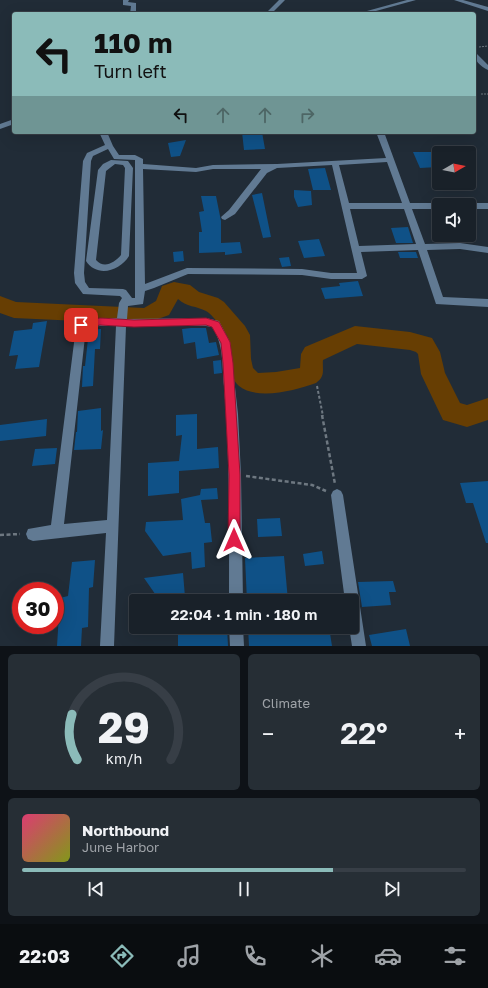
<!DOCTYPE html>
<html lang="en">
<head>
<meta charset="utf-8">
<style>
	body { margin:0; font-family:"Golos Text",sans-serif; background:#262e35; color:#f1f3f6; height:100vh; display:flex; flex-direction:column; font-size:15px; white-space:nowrap }
	* { box-sizing:border-box; margin:0 }
	p { font-size:13px; color:#9fa3a8 }
	.icon { flex:none; width:22px; height:22px; fill:none; stroke:currentColor; stroke-width:2; stroke-linecap:round; stroke-linejoin:round }
	.map { position:relative; height:646px; overflow:hidden }
	.panel { display:flex; flex-direction:column; gap:8px; padding:8px; background:#0e1217; flex:1 }
	.panel>* { flex:none }
	.hud { position:absolute; left:12px; top:12px; width:464px; height:122px; border-radius:4px; box-shadow:0 4px 16px #0002,0 0 0 1px #373e46; background:#8bbbb9; color:#111; overflow:hidden }
	.needle { width:26px; rotate:81deg }
	.fabs { position:absolute; left:432px; top:146px; display:grid; gap:8px }
	.fabs a { display:grid; place-items:center; width:44px; height:44px; border-radius:4px; background:#192129; box-shadow:0 4px 16px #0002,0 0 0 1px #373e46; font-size:20px }
	.speed { position:absolute; left:12px; top:582px; display:flex; gap:8px; font-size:20px; font-weight:700; text-align:center }
	.speed>* { display:grid; place-content:center; width:52px; height:52px; border-radius:50%; background:#192129; box-shadow:0 4px 16px #0002,0 0 0 1px #373e46; line-height:1 }
	.speed .limit { border:6px solid #d22; background:#fff; color:#111 }
	.pin { position:absolute; display:grid; place-items:center; width:34px; height:34px; color:#fff; margin:-17px; border-radius:8px; box-shadow:0 2px 6px #0006 }
	.me { position:absolute; width:44px; margin:-22px; rotate:0deg; stroke-linejoin:round; filter:drop-shadow(0 0 3px #0008) }
	.turn { display:flex; align-items:center; gap:14px; height:84px; padding:0 16px; font-size:18px }
	.turn .icon { width:52px; height:52px; stroke-width:2.5 }
	.turn b { display:block; font-size:28px; line-height:34px }
	.lanes { display:flex; align-items:center; height:38px; padding:0 16px; background:#0003; justify-content:center; gap:20px; direction:ltr }
	.lanes .off { opacity:.35 }
	.big { font-size:30px; font-weight:600; line-height:1.1 }
	.panel .card { flex:1; display:flex; flex-direction:column; justify-content:center; gap:6px; min-width:0; padding:0 14px; border-radius:6px; background:#262e35 }
	.panel .dial { align-items:center; gap:0 }
	.dial svg { height:104px; overflow:visible; fill:none; stroke:#373e46; stroke-width:7; stroke-linecap:round; text-anchor:middle }
	.dial text { fill:#f1f3f6; stroke:none }
	.song { display:flex; align-items:center; gap:12px }
	.cover { width:48px; height:48px; border-radius:6px; background:linear-gradient(135deg,hsl(340 70% 55%),hsl(70 70% 35%)) }
	.played { height:4px; border-radius:2px; background:linear-gradient(90deg,#8bbbb9 70%,#373e46 70%) }
	.keys { display:flex; justify-content:space-around; direction:ltr }
	.heat { display:flex; justify-content:space-between; align-items:center; font-size:22px; direction:ltr }
	.panel .tiles { flex:1; display:grid; gap:8px; grid-template-columns:1fr 1fr }
	.card:last-child { grid-column:span 2 }
	.trip { position:absolute; left:129px; top:594px; width:230px; height:40px; border-radius:4px; background:#192129; box-shadow:0 4px 16px #0002,0 0 0 1px #373e46; font-weight:600; line-height:40px; text-align:center }
	.dock { display:flex; height:64px; justify-content:space-around; align-items:center; background:#0a0d10; color:#9fa3a8 }
	.dock .icon { width:28px; height:28px }
	.dock .current { color:#8bbbb9 }
	.dock b { font-size:18px; color:#f1f3f6 }
	.map>svg:first-child { display:block }
	.lines { fill:none; stroke-linecap:round; stroke-linejoin:round }
	.river { fill:#673e03; fill-rule:evenodd }
	.building { fill:#0f5187 }
	.path-far2 { stroke:#6e7881; stroke-width:1; stroke-dasharray:2 1; stroke-linecap:butt }
	.path-far1 { stroke:#6e7881; stroke-width:2; stroke-dasharray:3 2; stroke-linecap:butt }
	.path { stroke:#6e7881; stroke-width:2.5; stroke-dasharray:4 2.5; stroke-linecap:butt }
	.minor { fill:#617a93; fill-rule:evenodd }
	.route { fill:#e11d48; stroke:#92132f }
</style>
</head>
<body>
<div class="map">
<svg width="488" height="646" viewBox="0 0 488 646">
	<rect width="100%" height="100%" fill="#212c37"/>
	<g class="lines">
		<path class="river" d="M174,282L190,285L199,292L218,298L224,302L245,326L250,335L251,359L253,368L258,373L276,372L300,368L301,354L305,347L355,326L410,332L432,338L440,352L445,373L460,403L467,405L488,398V420L467,427L443,420L421,374L418,354L416,352L410,350L357,344L323,360C322,369 326,376 316,383C296,390 258,401 239,386C232,380 229,370 228,361C226,353 231,341 226,334C221,327 213,315 206,311C197,306 186,307 178,299L169,315L144,324L14,318L0,313V296L16,302L144,308L156,301L162,286Z"/>
	</g>
	<path class="building" d="M242,132H262L265,149L244,150Z
		M186,140L180,156L171,157L168,143Z
		M413,152H431L438,167L420,168Z
		M325,168L331,190H313L308,169Z
		M294,190L311,191L312,205L298,207L294,197Z
		M262,193L271,237L263,238L252,195Z
		M201,196H216L221,221V243L240,242L242,253L225,255V252L199,253V232H202L199,212L204,211Z
		M408,227L413,243H396L391,228Z
		M319,239L325,256L304,258L298,241Z
		M183,251L184,261L174,262L173,252Z
		M398,252H416L418,258H400Z
		M289,257L291,266L282,267L279,258Z
		M358,281L363,296L325,299L321,288L340,286L339,283Z
		M47,321L39,367L15,369L18,355L9,356L14,331L32,329L33,323Z
		M191,328H206L209,343L216,342L219,355L197,359L195,342L184,344L182,329Z
		M101,329L100,349H95L93,386L82,387L83,366H85L89,330Z
		M221,360L222,373L214,374L213,361Z
		M101,408V431L103,430L101,449L74,450L76,432H77L78,411Z
		M197,414V449L218,447L219,468L179,471V493L148,496V463L179,461L182,435L176,436V415Z
		M47,419L46,436L0,441V425Z
		M57,448L55,464L32,466L35,449Z
		M488,481V543H486L473,503H466L460,483Z
		M217,488L218,499L201,500L205,523H210L212,542L204,543L205,567L192,569L191,552L163,556L145,531L146,522L183,520L181,499L200,495L201,489Z
		M280,518L282,536L258,537L257,519Z
		M322,551L324,564L305,566L303,554Z
		M284,556L288,601H247L245,558Z
		M95,560L93,587L89,588L88,627L82,628L81,646H57L60,598L68,596L72,562Z
		M183,573L185,597L160,601L144,578Z
		M393,581L396,592H389L391,605L362,607L358,582Z
		M182,627H227L228,646H178V635Z
		M248,627H290V630L329,627L332,646H249Z
		M406,629L410,646H372L369,635Z"/>
	<g class="lines">
		<path class="path-far2" d="M479,47L488,46
			M481,94H488"/>
		<path class="path-far1" d="M317,386L323,416"/>
		<path class="path" d="M322,415L335,484
			M246,476L312,485L326,491
			M0,535L20,534"/>
		<path class="minor" d="M123,0H129L128,2L136,3V14H130L131,6L123,5Z
			M279,0H285L271,14H265Z
			M407,0H416L365,14H356Z
			M454,0H463L488,7V11Z
			M474,51L488,65V70C480,66 474,61 474,51Z
			M14,119V124L0,129V124Z
			M99,132H107L113,146L119,155H135L143,159V164L196,168L213,165L277,164L386,158L376,132H384L410,203H439L442,205H439V209H412L425,244L460,243L488,247V253L460,249L427,250L443,297L488,299V307L436,304L418,250L361,252L367,276L362,279H331L302,275L188,274L154,288L145,291L143,304L128,306L127,319L206,318L219,321L230,342L238,414L241,475L243,601H229C229,529 230,457 224,386C222,366 224,344 212,327L206,326H126L114,646H100L106,533L33,541L28,539L26,534L28,529L51,525L77,319L78,316H86L87,320L100,318H117L119,303L122,298L120,296L83,294L75,283L74,273L83,161L87,153L105,145ZM108,149L114,159L135,160V298H132L126,290L123,289L89,288L85,282L84,273L91,161L93,156ZM387,162L402,203H349L339,165ZM332,165L357,273H331L302,269L187,268L145,284L143,169L196,172L213,169H264H261L229,210L221,217L222,219L225,220L235,214L267,173L277,168ZM350,209H404L416,244L359,246ZM100,326H116L107,520L64,524L86,328Z
			M111,160L128,161L133,168L129,256C120,271 97,278 86,261L98,170L103,164ZM115,164L123,165L125,168L121,255C114,263 104,269 96,260L106,171Z
			M469,203H488V209H469V205H466Z
			M337,489L341,491L343,495L366,646H352L349,627H352V601H345L331,495L333,491Z
			M229,627H243L244,646H230Z"/>
	</g>
	<path class="route" d="M100,318L134,320L206,318L219,322L230,342L233,363L240,475V540L238,544L234,546L230,544L228,540L229,475L223,363L221,343L212,327L206,325L134,327L100,325L81,329L77,325L81,322Z"/>
</svg>
<div class="fabs">
<a><svg class="needle" viewBox="-14 -14 28 28"><path d="M0-13l5 13h-10z" fill="#e53935"/><path d="M0 13l5-13h-10z" fill="#9fa3a8"/></svg></a>
<a><svg class="icon" aria-label="sound" viewBox="0 0 24 24"><path d="M4 9h4l5-4v14l-5-4H4zM17 9q2 3 0 6"/></svg></a>
</div>
<div class="speed"><div class="limit">30</div></div>
<div class="pin" style="left:81px;top:325px;background:#d93025"><svg class="icon" aria-label="arrive" viewBox="0 0 24 24"><path d="M6 21V4h12l-3 4 3 4H6"/></svg></div>
<svg class="me" style="left:234px;top:540px" viewBox="-20 -20 40 40"><path d="M0-17L14 15 0 8-14 15z" fill="#e11d48" stroke="#fff" stroke-width="4"/></svg>
<div class="trip">22:04 · 1 min · 180 m</div>
<div class="hud">
<div class="turn"><svg class="icon" aria-label="left" viewBox="0 0 24 24"><path d="M17 20v-9H6M10 6l-5 5 5 5"/></svg><div><b>110 m</b>Turn left</div></div>
<div class="lanes"><svg class="icon" aria-label="left" viewBox="0 0 24 24"><path d="M17 20v-9H6M10 6l-5 5 5 5"/></svg><svg class="icon off" aria-label="ahead" viewBox="0 0 24 24"><path d="M12 20V5M6 11l6-6 6 6"/></svg><svg class="icon off" aria-label="ahead" viewBox="0 0 24 24"><path d="M12 20V5M6 11l6-6 6 6"/></svg><svg class="icon off" aria-label="right" viewBox="0 0 24 24"><path d="M7 20v-9h11M14 6l5 5-5 5"/></svg></div>
</div>
</div>
<section class="panel">
<div class="tiles">
<div class="card dial"><svg viewBox="0 0 100 80">
<path d="M14 69A42 42 0 1 1 86 69"/>
<path d="M14 69A42 42 0 0 1 10 34" stroke="#8bbbb9"/>
<text x="50" y="56" font-size="32" font-weight="700">29</text>
<text x="50" y="72" font-size="11">km/h</text>
</svg></div>
<div class="card"><p>Climate</p>
<div class="heat"><a>−</a><b class="big">22°</b><a>+</a></div>
</div>
<div class="card">
<div class="song"><i class="cover"></i><div><b>Northbound</b><p>June Harbor</p></div></div>
<div class="played"></div>
<div class="keys"><svg class="icon" aria-label="previous" viewBox="0 0 24 24"><path d="M18 5L8 12l10 7zM5 5v14"/></svg><svg class="icon" aria-label="pause" viewBox="0 0 24 24"><path d="M8 5v14M16 5v14"/></svg><svg class="icon" aria-label="next" viewBox="0 0 24 24"><path d="M6 5l10 7-10 7zM19 5v14"/></svg></div>
</div>
</div>
</section>
<nav class="dock">
<b>22:03</b>
<svg class="icon current" aria-label="directions" viewBox="0 0 24 24"><path d="M12 3l9 9-9 9-9-9zM9 14v-3h6M13 9l2 2-2 2"/></svg>
<svg class="icon" aria-label="music" viewBox="0 0 24 24"><path d="M9 18V5l10-2v13"/><circle cx="6" cy="18" r="3"/><circle cx="16" cy="16" r="3"/></svg>
<svg class="icon" aria-label="phone" viewBox="0 0 24 24"><path d="M5 4h4l2 5-3 2q2 4 5 5l2-3 5 2v4C11 20 4 13 5 4z"/></svg>
<svg class="icon" aria-label="climate" viewBox="0 0 24 24"><path d="M12 3v18M4 7l16 10M4 17L20 7"/></svg>
<svg class="icon" aria-label="car" viewBox="0 0 24 24"><path d="M5 17H2v-5l4-1 3-4h7l3 4 3 1v5h-3M9 17h6M6 11h13"/><circle cx="7" cy="17" r="2"/><circle cx="17" cy="17" r="2"/></svg>
<svg class="icon" aria-label="filters" viewBox="0 0 24 24"><path d="M4 7h16M4 17h16"/><circle cx="9" cy="7" r="2"/><circle cx="15" cy="17" r="2"/></svg>
</nav>
</body>
</html>
